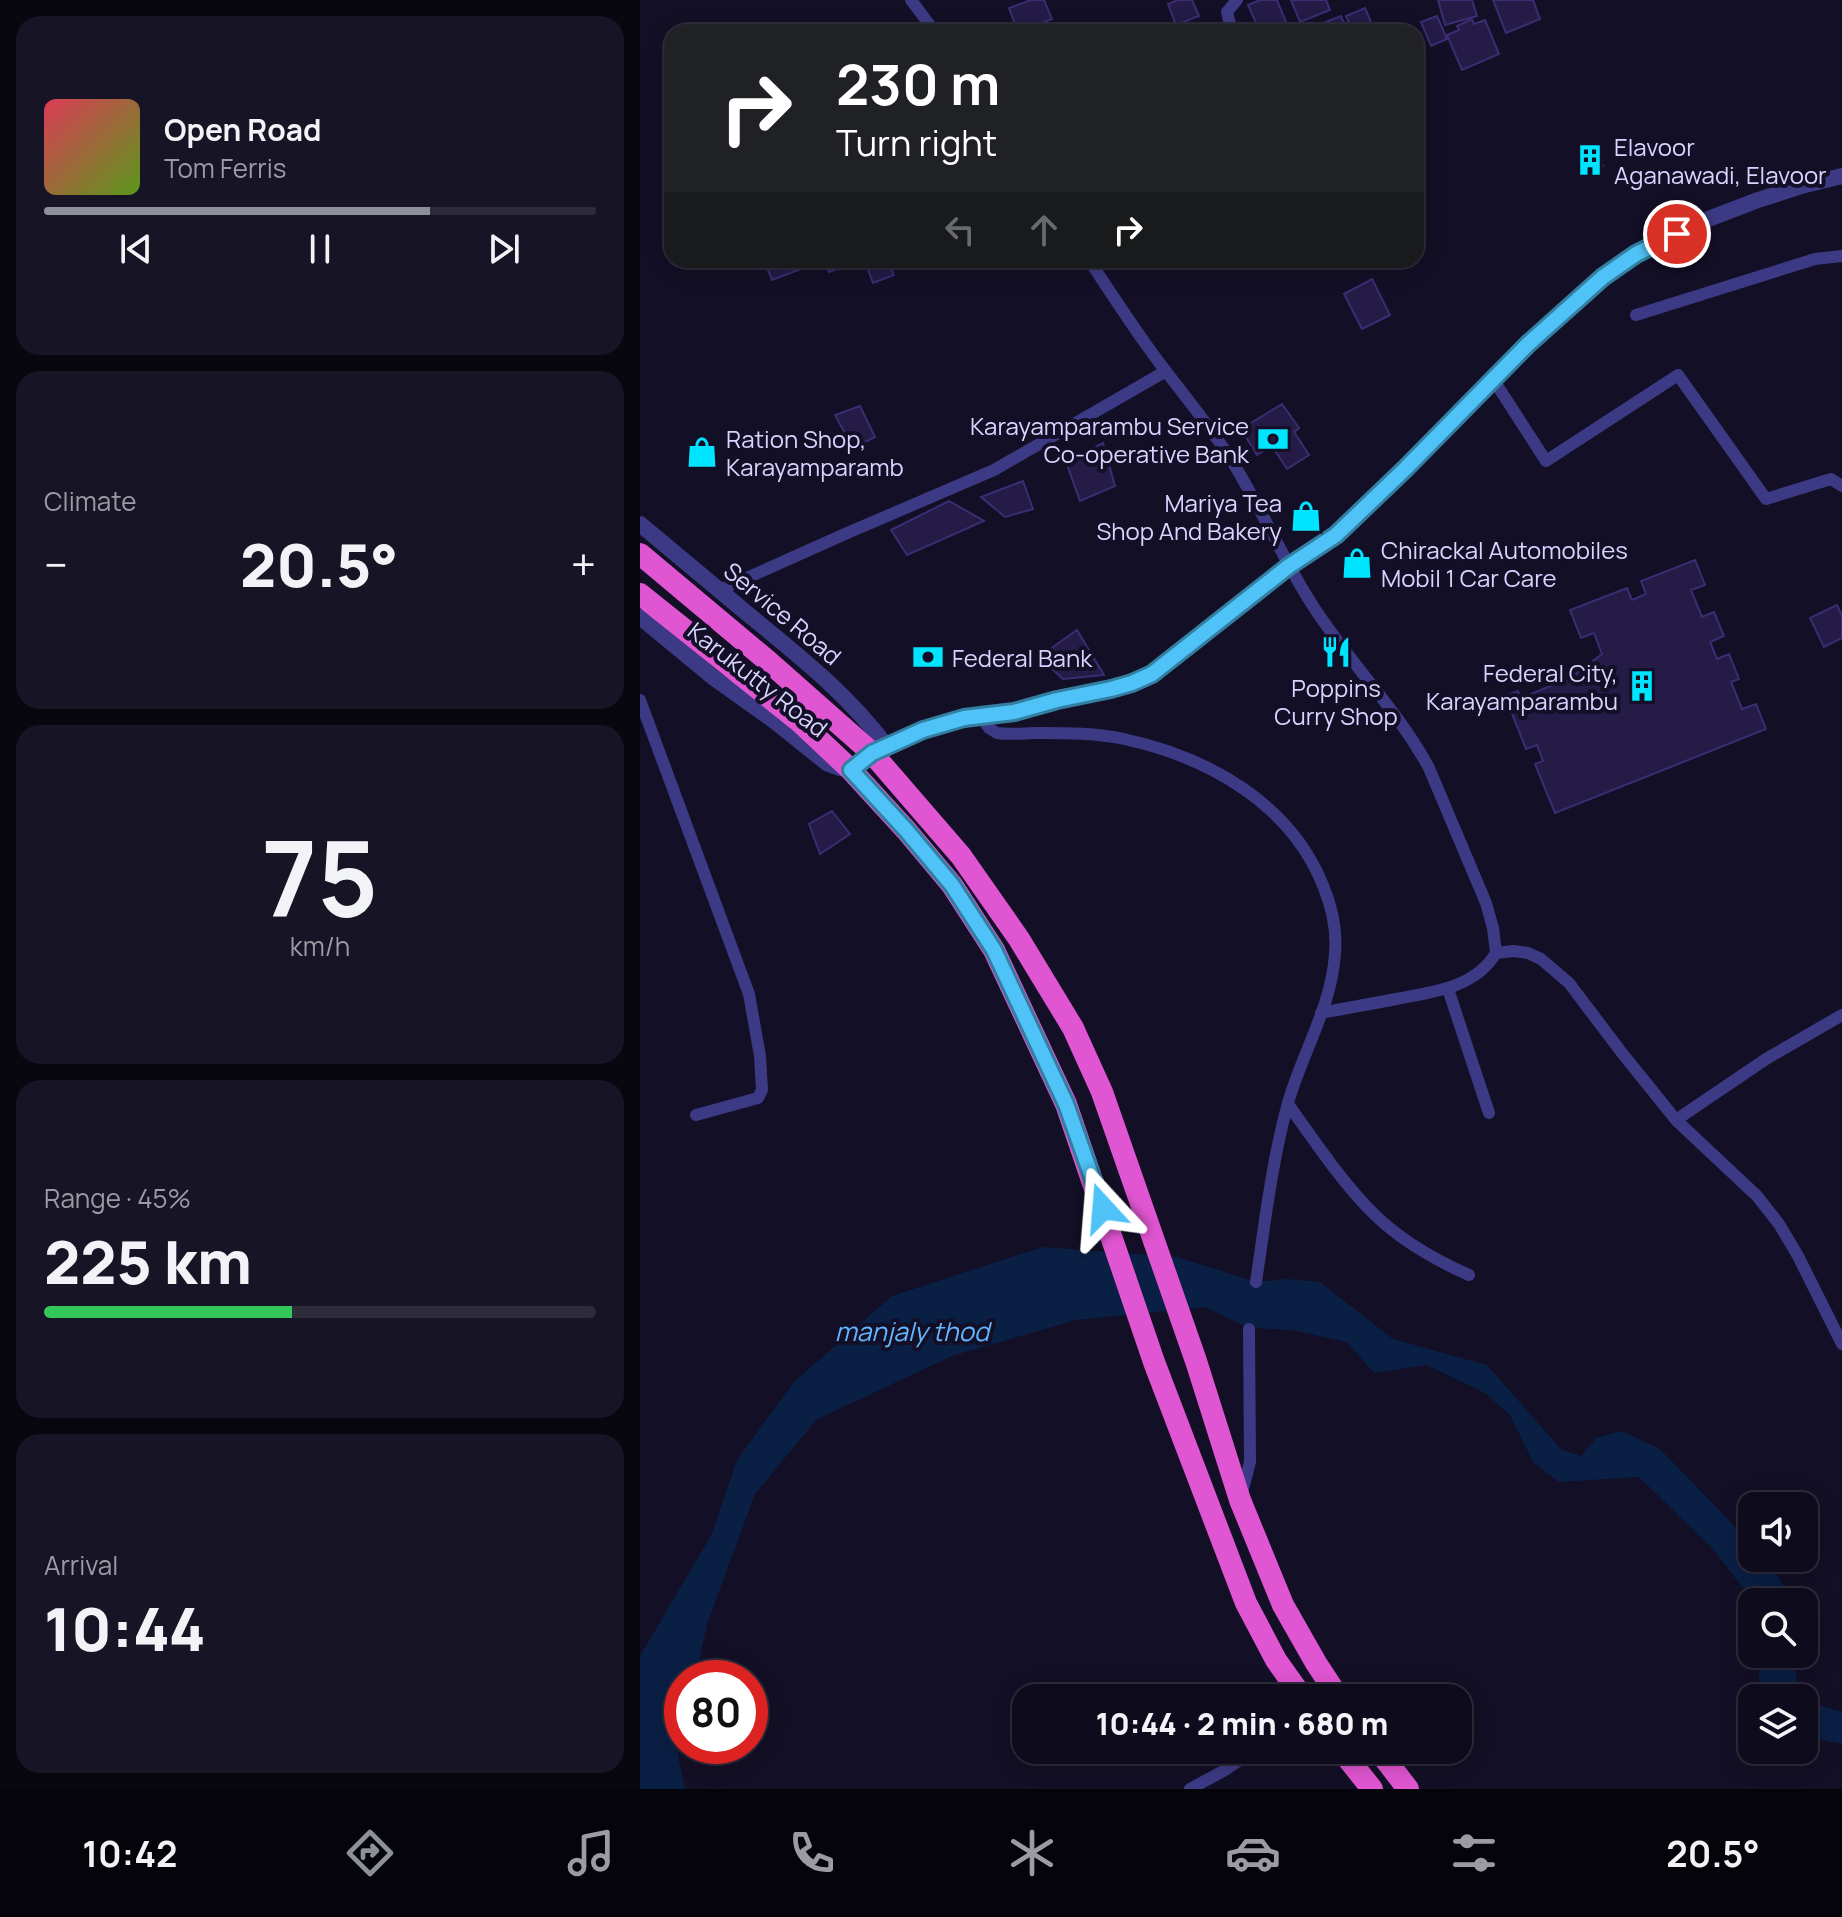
<!DOCTYPE html>
<html lang="en">
<head>
<meta charset="utf-8">
<style>
	body { margin:0; font-family:Manrope,sans-serif; background:#171425; color:#f1f3f6; height:100vh; display:flex; flex-direction:column; font-size:30px; white-space:nowrap }
	* { box-sizing:border-box; margin:0 }
	p { font-size:26px; color:#9b9ba3 }
	.icon { flex:none; width:44px; height:44px; fill:none; stroke:currentColor; stroke-width:2; stroke-linecap:round; stroke-linejoin:round }
	.map { position:relative; flex:1; overflow:hidden }
	.side { display:flex; flex-direction:column; gap:16px; padding:16px; background:#08060f; width:640px }
	.side>* { flex:none }
	.top-card { position:absolute; left:24px; top:24px; width:760px; height:244px; border-radius:24px; box-shadow:0 4px 20px #0003,0 0 0 2px #2e2b3b; background:#202124; color:#fff; overflow:hidden }
	.tools { position:absolute; left:1098px; top:1492px; display:grid; gap:16px }
	.tools a { display:grid; place-items:center; width:80px; height:80px; border-radius:16px; background:#0e0b1c; box-shadow:0 4px 20px #0003,0 0 0 2px #2e2b3b; font-size:40px }
	.speed { position:absolute; left:24px; top:1660px; display:flex; gap:16px; font-size:40px; font-weight:700; text-align:center }
	.speed>* { display:grid; place-content:center; width:104px; height:104px; border-radius:50%; background:#0e0b1c; box-shadow:0 4px 20px #0003,0 0 0 2px #2e2b3b; line-height:1 }
	.speed .limit { border:12px solid #d22; background:#fff; color:#111 }
	.pin { position:absolute; display:grid; place-items:center; width:68px; height:68px; color:#fff; margin:-34px; border:4px solid #fff; border-radius:50%; box-shadow:0 2px 8px #0007 }
	.me { position:absolute; width:88px; margin:-44px; rotate:341deg; stroke-linejoin:round; filter:drop-shadow(0 0 6px #0008) }
	.turn { display:flex; align-items:center; gap:28px; height:168px; padding:0 40px; font-size:36px }
	.turn .icon { width:104px; height:104px; stroke-width:2.5 }
	.turn b { display:block; font-size:56px; line-height:68px }
	.lanes { display:flex; align-items:center; height:76px; padding:0 40px; background:#0003; justify-content:center; gap:40px; direction:ltr }
	.lanes .off { opacity:.35 }
	.big { font-size:60px; font-weight:800; line-height:1.1 }
	.side .widget { flex:1; display:flex; flex-direction:column; justify-content:center; gap:12px; min-width:0; padding:0 28px; border-radius:24px; background:#171425 }
	.side .dial { align-items:center; gap:0 }
	.dial b { font-size:104px; line-height:1 }
	.song { display:flex; align-items:center; gap:24px }
	.cover { width:96px; height:96px; border-radius:12px; background:linear-gradient(135deg,hsl(350 70% 55%),hsl(90 70% 35%)) }
	.played { height:8px; border-radius:4px; background:linear-gradient(90deg,#8c9099 70%,#2e2b3b 70%) }
	.keys { display:flex; justify-content:space-around; direction:ltr }
	.heat { display:flex; justify-content:space-between; align-items:center; font-size:44px; direction:ltr }
	.charge { height:12px; border-radius:6px; background:linear-gradient(90deg,#34c759 45%,#2e2b3b 0) }
	.trip { position:absolute; left:372px; top:1684px; width:460px; height:80px; border-radius:24px; background:#0e0b1c; box-shadow:0 4px 20px #0003,0 0 0 2px #2e2b3b; font-weight:800; line-height:80px; text-align:center }
	.dock { display:flex; height:128px; justify-content:space-around; align-items:center; background:#06040b; color:#9b9ba3 }
	.dock .icon { width:56px; height:56px }
	.dock .active { color:#8c9099 }
	.dock b { font-size:36px; color:#f1f3f6 }
	main { display:flex; flex:1; min-height:0 }
	.map>svg:first-child { display:block }
	.water { fill:#0a1f44 }
	.building { fill:#241b47; stroke:#3b2d73; stroke-width:2 }
	.lines { fill:none; stroke-linecap:round; stroke-linejoin:round }
	.minor { stroke:#3d3a85; stroke-width:12 }
	.tertiary { stroke:#3d3a85; stroke-width:16 }
	.trunk { stroke:#e055d1; stroke-width:22 }
	.route-casing { stroke:#337fa1; stroke-width:20 }
	.route { stroke:#4fc3f7; stroke-width:14 }
	.labels { text-anchor:middle; dominant-baseline:central; stroke-width:8; stroke-linejoin:round; paint-order:stroke }
	.poi-label { font-size:24px; fill:#d9d4ff; stroke:#130f26; text-anchor:start }
	.street-label { font-size:24px; fill:#d9d4ff; stroke:#130f26 }
	.water-label { font-size:26px; font-style:italic; fill:#62b6ff; stroke:#130f26 }
</style>
</head>
<body>
<main>
<section class="side">
<div class="widget">
<div class="song"><i class="cover"></i><div><b>Open Road</b><p>Tom Ferris</p></div></div>
<div class="played"></div>
<div class="keys"><svg class="icon" aria-label="previous" viewBox="0 0 24 24"><path d="M18 5L8 12l10 7zM5 5v14"/></svg><svg class="icon" aria-label="pause" viewBox="0 0 24 24"><path d="M8 5v14M16 5v14"/></svg><svg class="icon" aria-label="next" viewBox="0 0 24 24"><path d="M6 5l10 7-10 7zM19 5v14"/></svg></div>
</div>
<div class="widget"><p>Climate</p>
<div class="heat"><a>−</a><b class="big">20.5°</b><a>+</a></div>
</div>
<div class="widget dial"><b>75</b><p>km/h</p></div>
<div class="widget"><p>Range · 45%</p><b class="big">225 km</b><div class="charge"></div></div>
<div class="widget"><p>Arrival</p><b class="big">10:44</b></div>
</section>
<div class="map">
<svg width="1202" height="1789" viewBox="0 0 1202 1789">
	<rect width="100%" height="100%" fill="#130f26"/>
	<path class="water" d="M403,1247L537,1257L616,1282L647,1279L680,1282L753,1339L847,1365L922,1450L941,1456L956,1438L982,1431L1020,1449L1112,1544V1558H1125L1128,1560L1147,1592L1148,1602H1114L1073,1549L999,1477L919,1482L893,1462L870,1415L845,1393L787,1365L734,1373L707,1342L651,1330L609,1328L565,1307L436,1320L312,1356L176,1420L115,1494L67,1624L57,1671L53,1678H42C42,1700 36,1720 37,1743C38,1758 42,1774 45,1789H0V1656L72,1534L97,1460L153,1383L252,1296Z
		M1119,1654H1154L1158,1698H1122L1119,1691Z
		M1164,1701L1202,1712V1743L1189,1742L1164,1732Z"/>
	<path class="building" d="M391,0H404L412,19L378,32L369,8Z
		M538,0H552L559,16L536,25L528,4Z
		M620,0H637L646,22L620,32L608,5Z
		M651,0H686L690,10L660,22Z
		M798,0H832L837,16L805,25Z
		M853,0H893L900,19L866,33Z
		M725,8L735,32H713L706,16Z
		M701,16L708,32H686L683,23Z
		M797,16L807,39L791,46L781,22Z
		M832,19L834,24L845,20L859,54L822,70L807,35L819,30L817,26Z
		M957,148L963,166L943,172L938,154Z
		M124,260H167L169,266L132,280Z
		M184,260H216V262L189,272Z
		M230,260H248L254,275L233,283L225,262Z
		M732,279L750,315L722,329L704,294Z
		M642,404L659,428L654,432L669,455L647,469L632,446L617,455L601,429Z
		M220,406L235,437L213,448L195,415Z
		M463,443L475,486L440,501L426,462Z
		M383,481L393,509L365,517L341,497Z
		M309,501L344,521L267,555L251,530Z
		M1055,560L1065,585L1051,590L1062,617L1074,612L1084,636L1070,642L1077,659L1089,654L1099,679L1091,682L1102,709L1116,704L1126,729L915,813L895,764L903,761L897,745L886,749L865,696L878,691L881,698L930,678L962,654L954,633L941,638L930,610L987,588L992,600L1006,594L1001,581Z
		M1197,605L1202,616V638L1184,647L1170,618Z
		M437,630L464,675L423,679L399,657Z
		M192,811L210,834L180,854L169,824Z"/>
	<g class="lines">
		<path class="minor" d="M271,0L295,32
			M592,32L587,12L597,0
			M449,260C469,290 489,321 510,350C536,386 566,420 590,458C620,505 642,558 673,606C709,662 757,709 789,768L846,903L853,928L856,953C835,988 793,992 756,999C731,1004 706,1008 681,1013
			M996,315L1175,259L1202,256
			M853,379L906,461L1038,375L1126,499L1191,479L1202,486
			M80,590L205,534L354,470L526,371
			M0,700L109,994L120,1056L122,1090L118,1098L56,1115
			M340,715L349,728L357,733C371,735 385,733 399,733C428,733 456,733 484,739C568,757 652,804 684,888C692,908 697,931 695,953C692,1006 662,1053 648,1103C632,1161 625,1222 616,1282
			M856,953L874,951L888,953L901,959L929,983L982,1053L1036,1120L1117,1196L1139,1224L1158,1256L1202,1344
			M808,989L849,1113
			M648,1104C673,1139 697,1175 727,1207C754,1236 793,1259 829,1275
			M1036,1120L1126,1059L1202,1015
			M602,1493L610,1462L609,1329
			M550,1789L585,1770L614,1750"/>
		<path class="tertiary" d="M0,524C36,554 73,585 109,615C158,655 210,696 247,747
			M0,617L74,678L133,720L188,764L200,768L211,770L232,753L283,730L324,718L374,712L417,700L471,689L492,683L512,674L649,566L696,535L888,344L963,277L996,254L1058,223L1118,200L1165,185L1202,176"/>
		<path class="trunk" d="M0,554L129,662L232,753L321,856L379,939L433,1028L462,1092L556,1361L600,1500L643,1605L676,1663L699,1698
			M0,594L160,722L211,770L266,830L312,885L354,950L426,1104L514,1362L606,1603L636,1660L663,1698
			M701,1750L732,1789
			M738,1750L768,1789"/>
	</g>
	<g class="lines">
		<defs>
			<path id="route" d="M463,1208L426,1104L354,950L312,885L266,830L211,770L232,753L283,730L324,718L374,712L417,700L471,689L492,683L512,674L649,566L696,535L766,468L888,344L963,277L996,254L1037,234"/>
		</defs>
		<use href="#route" class="route-casing"/>
		<use href="#route" class="route"/>
	</g>
	<defs>
		<symbol id="building-bare" viewBox="-9 -9 18 18"><path d="M-4-6H4V6H1V3H-1V6H-4ZM-2.5-4.3h1.7v1.8h-1.7ZM.8-4.3h1.7v1.8H.8ZM-2.5-1h1.7V.8h-1.7ZM.8-1h1.7V.8H.8Z" fill="#00e5ff" stroke="#130f26" stroke-width="2.5" paint-order="stroke"/></symbol>
		<symbol id="bank-bare" viewBox="-9 -9 18 18"><path d="M-6-4H6V4H-6ZM0-2.3a2.3 2.3 0 1 0 0 4.6a2.3 2.3 0 1 0 0-4.6Z" fill="#00e5ff" stroke="#130f26" stroke-width="2.5" paint-order="stroke"/></symbol>
		<symbol id="shop-bare" viewBox="-9 -9 18 18"><path d="M-5-2.5h2.3a2.7 3.5 0 0 1 5.4 0H5L5.5 6h-11ZM-1.5-2.5h3a1.5 2.3 0 0 0-3 0Z" fill="#00e5ff" stroke="#130f26" stroke-width="2.5" paint-order="stroke"/></symbol>
		<symbol id="restaurant-bare" viewBox="-9 -9 18 18"><path d="M-5-6h1v4h1v-4h1v4h1v-4h1v5L-1.5 .5V6h-2V.5L-5-1ZM5-6V6H3V1.5H1.5Q1.5-4 5-6Z" fill="#00e5ff" stroke="#130f26" stroke-width="2.5" paint-order="stroke"/></symbol>
	</defs>
	<g fill-rule="evenodd">
		<use href="#building-bare" x="928" y="138" width="44" height="44"/>
		<use href="#bank-bare" x="611" y="417" width="44" height="44"/>
		<use href="#shop-bare" x="40" y="430" width="44" height="44"/>
		<use href="#shop-bare" x="644" y="494" width="44" height="44"/>
		<use href="#shop-bare" x="695" y="541" width="44" height="44"/>
		<use href="#restaurant-bare" x="674" y="630" width="44" height="44"/>
		<use href="#bank-bare" x="266" y="635" width="44" height="44"/>
		<use href="#building-bare" x="980" y="664" width="44" height="44"/>
	</g>
	<g class="labels">
		<g class="poi-label">
			<text x="974" y="146">Elavoor<tspan x="974" dy="28">Aganawadi, Elavoor</tspan></text>
			<text x="609" y="425" text-anchor="end">Karayamparambu Service<tspan x="609" dy="28">Co-operative Bank</tspan></text>
			<text x="86" y="438">Ration Shop,<tspan x="86" dy="28">Karayamparamb</tspan></text>
			<text x="642" y="502" text-anchor="end">Mariya Tea<tspan x="642" dy="28">Shop And Bakery</tspan></text>
			<text x="741" y="549">Chirackal Automobiles<tspan x="741" dy="28">Mobil 1 Car Care</tspan></text>
			<text x="312" y="657">Federal Bank</text>
			<text x="978" y="672" text-anchor="end">Federal City,<tspan x="978" dy="28">Karayamparambu</tspan></text>
			<text x="696" y="687" text-anchor="middle">Poppins<tspan x="696" dy="28">Curry Shop</tspan></text>
		</g>
		<g class="street-label">
			<text transform="translate(143 613) rotate(40)">Service Road</text>
			<text transform="translate(118 679) rotate(38)">Karukutty Road</text>
		</g>
		<g class="water-label">
			<text x="272" y="1331">manjaly thod</text>
		</g>
	</g>
</svg>
<div class="tools">
<a><svg class="icon" aria-label="sound" viewBox="0 0 24 24"><path d="M4 9h4l5-4v14l-5-4H4zM17 9q2 3 0 6"/></svg></a>
<a><svg class="icon" aria-label="search" viewBox="0 0 24 24"><circle cx="10" cy="10" r="6"/><path d="M15 15l6 6"/></svg></a>
<a><svg class="icon" aria-label="layers" viewBox="0 0 24 24"><path d="M12 4l9 5-9 5-9-5zM3 14l9 5 9-5"/></svg></a>
</div>
<div class="speed"><div class="limit">80</div></div>
<div class="pin" style="left:1037px;top:234px;background:#d93025"><svg class="icon" aria-label="arrive" viewBox="0 0 24 24"><path d="M6 21V4h12l-3 4 3 4H6"/></svg></div>
<svg class="me" style="left:463px;top:1208px" viewBox="-20 -20 40 40"><path d="M0-17L14 15 0 8-14 15z" fill="#4fc3f7" stroke="#fff" stroke-width="4"/></svg>
<div class="trip">10:44 · 2 min · 680 m</div>
<div class="top-card">
<div class="turn"><svg class="icon" aria-label="right" viewBox="0 0 24 24"><path d="M7 20v-9h11M14 6l5 5-5 5"/></svg><div><b>230 m</b>Turn right</div></div>
<div class="lanes"><svg class="icon off" aria-label="left" viewBox="0 0 24 24"><path d="M17 20v-9H6M10 6l-5 5 5 5"/></svg><svg class="icon off" aria-label="ahead" viewBox="0 0 24 24"><path d="M12 20V5M6 11l6-6 6 6"/></svg><svg class="icon" aria-label="right" viewBox="0 0 24 24"><path d="M7 20v-9h11M14 6l5 5-5 5"/></svg></div>
</div>
</div>
</main>
<nav class="dock">
<b>10:42</b>
<svg class="icon active" aria-label="directions" viewBox="0 0 24 24"><path d="M12 3l9 9-9 9-9-9zM9 14v-3h6M13 9l2 2-2 2"/></svg>
<svg class="icon" aria-label="music" viewBox="0 0 24 24"><path d="M9 18V5l10-2v13"/><circle cx="6" cy="18" r="3"/><circle cx="16" cy="16" r="3"/></svg>
<svg class="icon" aria-label="phone" viewBox="0 0 24 24"><path d="M5 4h4l2 5-3 2q2 4 5 5l2-3 5 2v4C11 20 4 13 5 4z"/></svg>
<svg class="icon" aria-label="climate" viewBox="0 0 24 24"><path d="M12 3v18M4 7l16 10M4 17L20 7"/></svg>
<svg class="icon" aria-label="car" viewBox="0 0 24 24"><path d="M5 17H2v-5l4-1 3-4h7l3 4 3 1v5h-3M9 17h6M6 11h13"/><circle cx="7" cy="17" r="2"/><circle cx="17" cy="17" r="2"/></svg>
<svg class="icon" aria-label="filters" viewBox="0 0 24 24"><path d="M4 7h16M4 17h16"/><circle cx="9" cy="7" r="2"/><circle cx="15" cy="17" r="2"/></svg>
<b>20.5°</b>
</nav>
</body>
</html>
